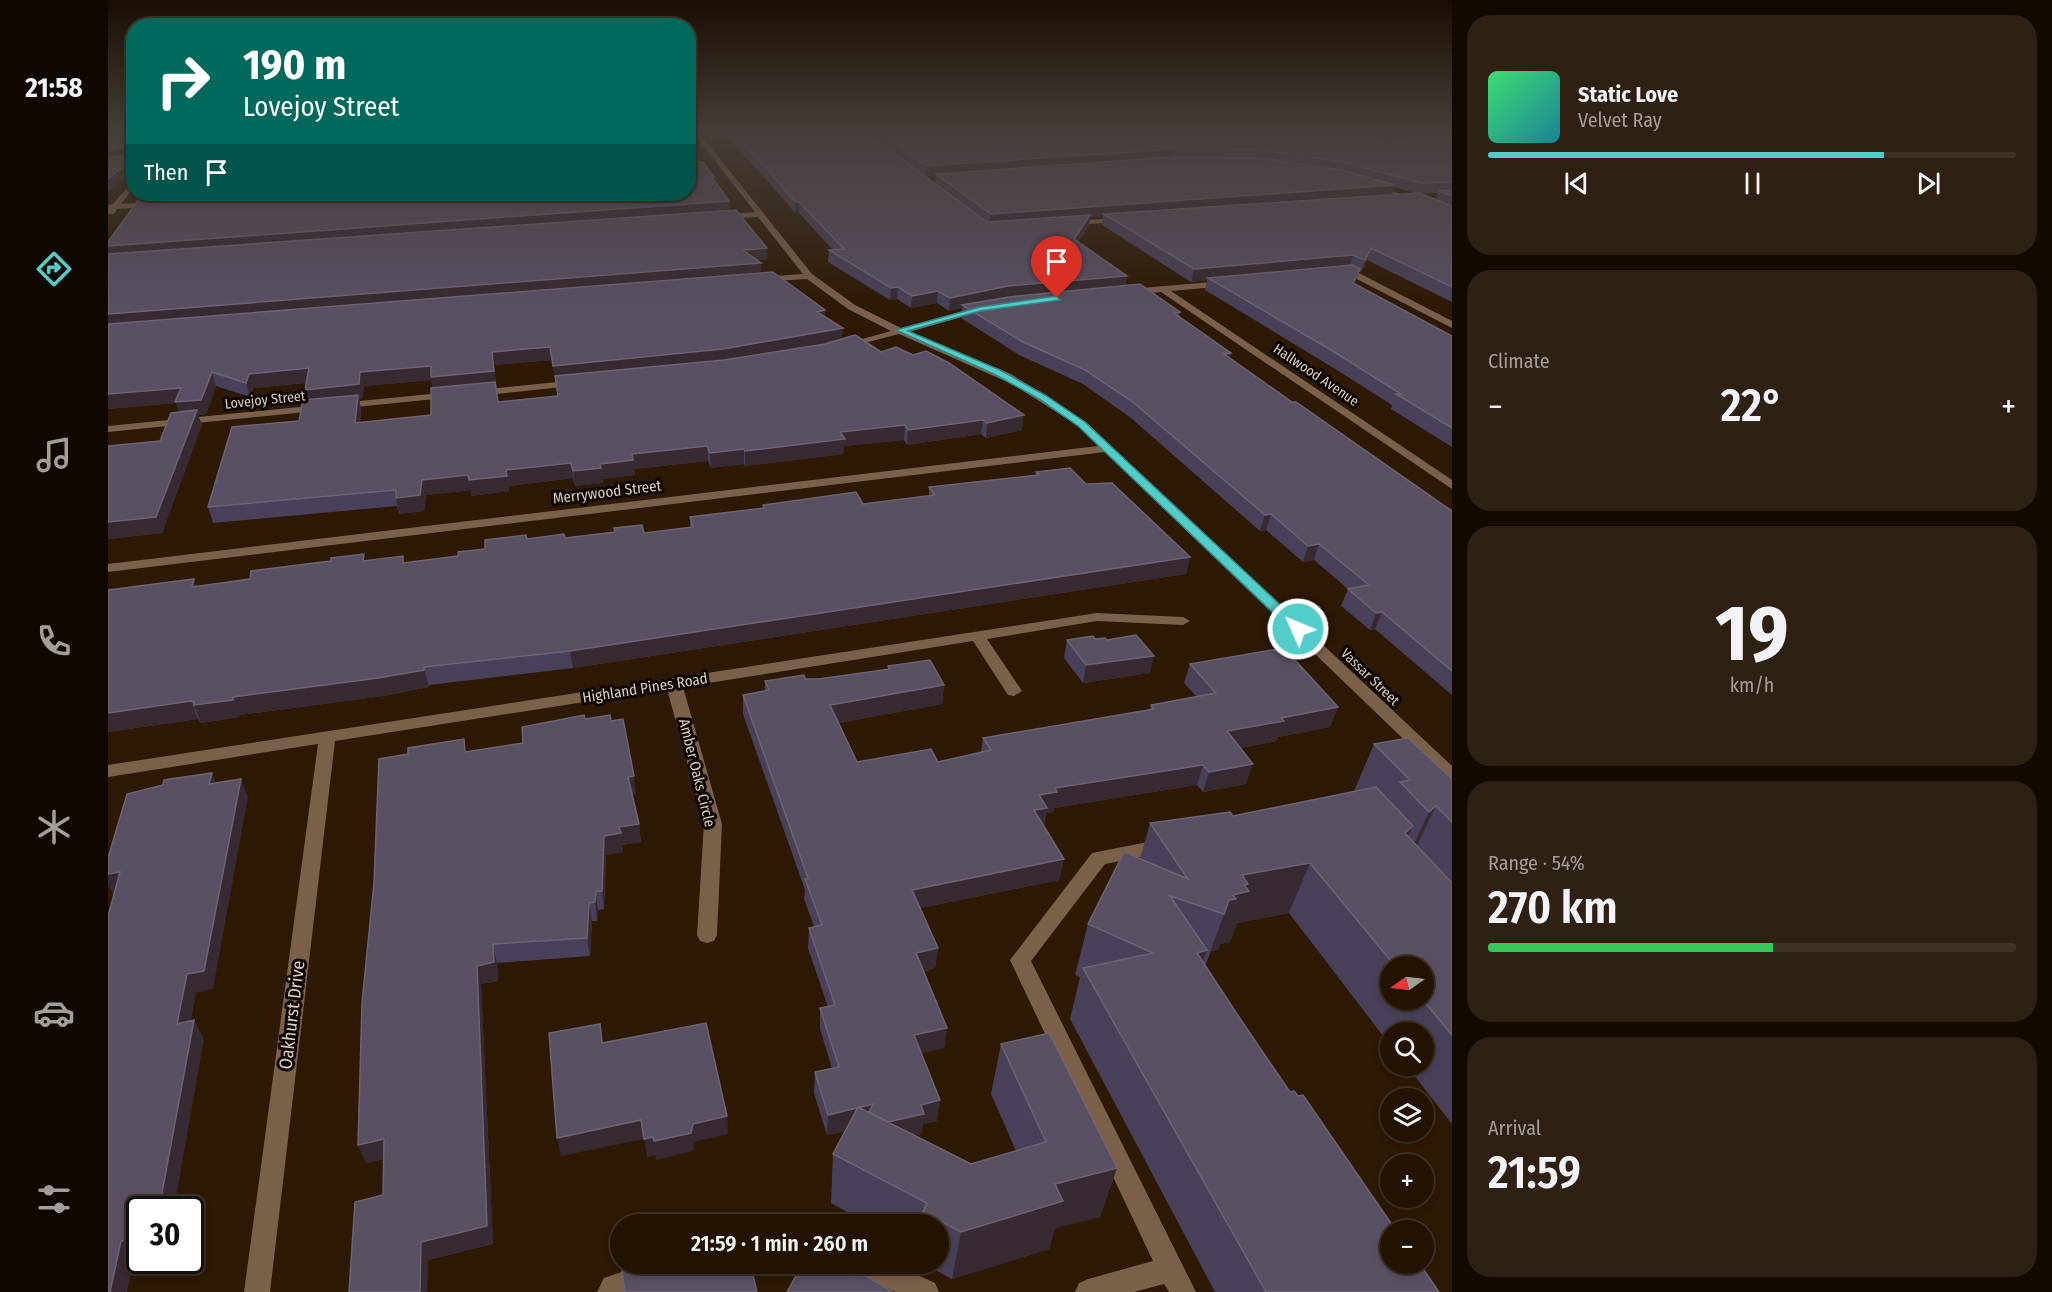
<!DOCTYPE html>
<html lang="en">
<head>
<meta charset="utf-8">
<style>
	body { margin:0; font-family:"Fira Sans Condensed",sans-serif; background:#2e2012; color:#f1f3f6; height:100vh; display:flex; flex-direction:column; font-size:22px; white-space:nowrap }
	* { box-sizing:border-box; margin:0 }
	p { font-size:20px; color:#a29e9a }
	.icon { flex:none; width:33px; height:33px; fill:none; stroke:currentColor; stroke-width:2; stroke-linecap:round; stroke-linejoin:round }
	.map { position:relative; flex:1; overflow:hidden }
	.side { display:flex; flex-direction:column; gap:15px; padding:15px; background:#130a02; width:600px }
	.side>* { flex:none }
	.banner { position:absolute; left:18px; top:18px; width:570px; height:183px; border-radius:24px; box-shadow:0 3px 9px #0003,0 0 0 2px #3f3225; background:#00695c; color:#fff; overflow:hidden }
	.needle { width:39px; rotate:256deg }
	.buttons { position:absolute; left:1272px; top:956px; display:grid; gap:12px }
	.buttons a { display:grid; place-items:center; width:54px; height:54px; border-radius:50%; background:#221303; box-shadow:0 3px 9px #0003,0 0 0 2px #3f3225; font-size:30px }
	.speed { position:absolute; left:18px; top:1196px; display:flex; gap:12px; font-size:30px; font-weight:700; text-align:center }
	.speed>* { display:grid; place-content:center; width:78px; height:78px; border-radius:50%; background:#221303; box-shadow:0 3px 9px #0003,0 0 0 2px #3f3225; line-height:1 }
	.speed .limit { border:3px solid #111; border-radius:9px; background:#fff; color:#111 }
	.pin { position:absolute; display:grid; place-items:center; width:51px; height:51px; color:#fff; margin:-62px -26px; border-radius:50% 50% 50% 0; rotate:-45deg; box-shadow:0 0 6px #0007 }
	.pin .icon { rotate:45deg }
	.me { position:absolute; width:66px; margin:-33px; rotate:314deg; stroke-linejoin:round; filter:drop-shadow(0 0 4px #0008) }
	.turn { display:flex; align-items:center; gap:21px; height:126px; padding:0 18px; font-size:27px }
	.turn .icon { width:78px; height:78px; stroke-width:2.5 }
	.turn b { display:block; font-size:42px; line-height:51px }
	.then { display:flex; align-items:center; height:57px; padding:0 18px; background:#0003; gap:12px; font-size:22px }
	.big { font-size:45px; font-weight:600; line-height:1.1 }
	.side .widget { flex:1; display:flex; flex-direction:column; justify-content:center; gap:9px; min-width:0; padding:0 21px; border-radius:24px; background:#2e2012 }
	.side .dial { align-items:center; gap:0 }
	.dial b { font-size:78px; line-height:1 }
	.song { display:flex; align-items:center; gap:18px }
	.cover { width:72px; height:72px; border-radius:9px; background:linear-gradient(135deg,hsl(140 70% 55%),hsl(190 70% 35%)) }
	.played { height:6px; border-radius:3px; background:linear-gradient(90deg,#53cdca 75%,#3f3225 75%) }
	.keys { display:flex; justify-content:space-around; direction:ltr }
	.heat { display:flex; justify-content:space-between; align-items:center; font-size:33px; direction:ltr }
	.charge { height:9px; border-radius:4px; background:linear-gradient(90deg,#34c759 54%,#3f3225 0) }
	.trip { position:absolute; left:502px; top:1214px; width:339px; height:60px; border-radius:30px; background:#221303; box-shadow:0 3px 9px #0003,0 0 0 2px #3f3225; font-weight:600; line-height:60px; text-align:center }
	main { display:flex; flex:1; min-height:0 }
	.menu { display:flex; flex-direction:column; width:108px; justify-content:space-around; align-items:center; background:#0e0801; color:#a29e9a }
	.menu .icon { width:42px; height:42px }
	.menu .selected { color:#53cdca }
	.menu b { font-size:27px; color:#f1f3f6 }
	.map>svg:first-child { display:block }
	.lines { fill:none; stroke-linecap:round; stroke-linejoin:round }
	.minor { fill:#7b604a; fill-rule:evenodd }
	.wall { fill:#494159; fill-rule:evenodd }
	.shaded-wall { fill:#372a32 }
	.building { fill:#595064; stroke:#6d6473; stroke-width:1.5 }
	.route { fill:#53cdca; stroke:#368583; stroke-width:1.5 }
	.labels { text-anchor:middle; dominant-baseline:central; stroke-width:6; stroke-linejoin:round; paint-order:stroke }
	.far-street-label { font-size:14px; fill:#dccec2; stroke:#0e0602 }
	.street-label { font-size:15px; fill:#dccec2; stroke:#0e0602 }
	.near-street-label { font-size:18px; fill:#dccec2; stroke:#0e0602 }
</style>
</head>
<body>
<main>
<nav class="menu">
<b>21:58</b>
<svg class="icon selected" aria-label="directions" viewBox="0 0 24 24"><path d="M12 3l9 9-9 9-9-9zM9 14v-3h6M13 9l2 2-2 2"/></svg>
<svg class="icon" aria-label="music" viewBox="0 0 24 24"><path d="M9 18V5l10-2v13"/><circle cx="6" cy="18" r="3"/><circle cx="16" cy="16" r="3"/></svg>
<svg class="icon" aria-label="phone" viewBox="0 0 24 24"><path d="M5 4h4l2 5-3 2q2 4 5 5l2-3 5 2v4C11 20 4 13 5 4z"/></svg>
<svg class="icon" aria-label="climate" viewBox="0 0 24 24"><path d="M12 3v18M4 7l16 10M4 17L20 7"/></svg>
<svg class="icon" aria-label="car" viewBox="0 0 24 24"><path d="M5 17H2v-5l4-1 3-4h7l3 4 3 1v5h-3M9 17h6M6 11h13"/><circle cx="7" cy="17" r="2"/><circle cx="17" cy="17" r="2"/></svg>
<svg class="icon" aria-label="filters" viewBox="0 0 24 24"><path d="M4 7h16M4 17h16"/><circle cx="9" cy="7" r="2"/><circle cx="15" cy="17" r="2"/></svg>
</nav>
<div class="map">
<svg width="1344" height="1292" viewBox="0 0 1344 1292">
	<rect width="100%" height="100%" fill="#2d1904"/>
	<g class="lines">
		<path class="minor" d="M582,129H588L704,274L747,305L793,328L875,307V311L801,332L903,374L978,422L1344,766V782L1338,780L997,452L0,572V564L990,446L970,426L906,385L791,334L733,349V345L783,331L740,309L699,279L650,282L649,280L653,277L695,274L650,217L609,219L612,215L647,212Z
			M26,180V187L13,204L47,202L50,206L9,209L6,214H0V205L5,204Z
			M1265,185L1344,211V216L1265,187Z
			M1013,218L1016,222L962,225L958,223L962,221Z
			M1233,270H1245L1344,321V328L1241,275H1230L1229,273Z
			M1116,281L1120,284L1119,286L1063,291L1344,480V489L1053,292L1021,295L1017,292L1021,289Z
			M469,380L474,383L473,385L370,396L365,393L370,390Z
			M343,392L347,393V397L0,432V426Z
			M989,613L1075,617L1082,621L1075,625L989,621L879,639L914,691L906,696L900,695L865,641L575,687L614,824L609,935L606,941L599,943L592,941L589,935L596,824L559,689L227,741L162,1292H136L210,744L0,777V765Z
			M1055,839L1062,841L1064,846L1062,851L997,864L923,961L1088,1292H1061L1056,1284L1026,1292H967L971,1283L980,1279L1045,1261L902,960L984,853Z
			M741,1263H783L827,1283L831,1292H788L745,1272Z
			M534,1265L543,1269L547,1278L543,1287L531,1292H489L496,1278Z"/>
	</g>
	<path class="wall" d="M611,129H753L827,184L828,175L817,176L755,129H1344V302L1259,260L1253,272L1251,271L1247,284L1344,336V447L1283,409L1284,405L1224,367L1097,290L1099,280L1083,282L994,225L995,216L982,217L981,226L970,242L1017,286L1072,312L1071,317L1123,353L1122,358L1184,402L1344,511V695L1267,629L1262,630L1233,606L1240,589L1206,560L1195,562L1158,530L1152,531L1023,418L975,384L911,355L853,318L854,308L841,311L829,303L803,308L789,299L782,300L720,262L721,250H725L691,213H687L659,180ZM1286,187L1307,193L1284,195ZM1315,193H1330L1328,199L1313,194Z
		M589,162L606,177V180L621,201L622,210L659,259L650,260L653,273L717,310V317L734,339L773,352L914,430L878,438L873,434L799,445L796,440L736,446V454L637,466L636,464L603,468L600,461L526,469L527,475L494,479L495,483L467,486L465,478L401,486V491L363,496V490L318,495L316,511L291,514L289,506L105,523L100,507L191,421L200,400L197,390L198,383L145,388L142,397L108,386L98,414L90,415L94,425L54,533L0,539V446L52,441L71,412L68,403L0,409V242L580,194ZM444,360L450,396L390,402L386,365ZM323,380L325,388L323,415L252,423L253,409L251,399H254L256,386Z
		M928,472L978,484L1082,557L1078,574L465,668L321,685V687L275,696L132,715L131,717L93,723L90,719L0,732L89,586L142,579L258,561L296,563L350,556L419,539L457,538L507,532L506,528L536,533L582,528V517L655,508V505L755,504L821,496V487L928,475Z
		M987,639L999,640L1042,673L975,683L956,658L959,640Z
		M1082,664L1230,707L1222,727L1170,737L1169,741L1132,748L1138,784L1095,792L1089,785L946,808L945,812L938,813L936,826L956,859L951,880L812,908L830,948L827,968L815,972L839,1028L836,1048L814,1053L829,1121L815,1124L813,1134L807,1135L863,1164L908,1151L883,1094L893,1044L1009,1168L992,1217L947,1228L941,1249L844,1279L814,1263H831V1224H761L723,1203L725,1154L738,1131L719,1135L706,1093L707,1072L724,1068L712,1029V1008L720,1007L700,948L701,928L706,926L696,899L697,890L635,714V695L657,691V681L711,679L780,669V666L836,685L834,704L730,723L749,762H830L873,752L875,738L1042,710L1043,705L1089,697L1076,683Z
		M477,719L503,721L528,794L524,795L531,824L533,842L514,845L515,852L498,855L496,909L490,910L489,921H484L482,956L389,963L390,981L373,984L385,1244L320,1260L319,1292H241L275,1195L276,1159L258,1163L359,752L415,743Z
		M1266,744L1344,779V1124L1298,1065H1316V1032H1282V1045L1181,913L1129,923L1122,942L1112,944L1110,950L1103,951L1098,964H1096L1133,1020L1182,1092L1287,1229V1230H1282L1281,1239L1304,1274L1331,1292H1107L962,1019L972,977L967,975L980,924L1032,859L1042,823L1125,816L1246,791ZM1282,966H1316V999H1282Z"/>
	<path class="shaded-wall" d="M1323,129H1344V137L1274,142L1277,132Z
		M23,148L26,158L0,160V150Z
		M1067,149L1065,159L828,174V175L817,176V166Z
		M589,154V164L580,165V155Z
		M26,158V171L0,192V179Z
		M1287,185L1283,196L996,214L995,216L982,217L981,226L964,250L882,225L883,214Z
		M39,194H151L42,200Z
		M621,201L622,212L0,255V246Z
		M687,202H691V213H687Z
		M659,248V259L635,261V250Z
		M1263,248L1259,260L1253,272L1257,260Z
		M1245,255L1242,267L1100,278L1099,280L1083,282L1086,269Z
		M653,263V275L0,328V314Z
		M1252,269L1248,281L1241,295L1245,283Z
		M1019,276L1017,288L854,305V308L841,311L842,298L900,286Z
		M790,287L789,299L782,300L783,288Z
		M830,291L829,303L803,308L804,296Z
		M717,310V323L709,312Z
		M735,328L734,341L616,363L447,379L445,366Z
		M442,347L444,360L386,365L388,385L325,392L323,380L256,386L254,399H251L253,409L250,438L201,404L197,390L252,372L384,352Z
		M1123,353L1120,367L1116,354Z
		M201,368L205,382L145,388L142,397L138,383L141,374Z
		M104,372L108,386L98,414L90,415L94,425L54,533L0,539V522L72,417L68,403L0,409V394Z
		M916,415L914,430L878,438L879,423Z
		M875,420L873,434L799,445L800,430Z
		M797,425L796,440L736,446V454L637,466V451L732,432Z
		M599,446L600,461L526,469L527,475L494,479L495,483L467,486L465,471L524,454Z
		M636,449V464L603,468L602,453Z
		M463,463L465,478L401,486V491L363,496V490L318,495L316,511L291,514L288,498L314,480Z
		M1163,514L1158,530L1152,531L1157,515Z
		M1211,544L1206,560L1195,562L1200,546Z
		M1082,557L1078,574L465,668L462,651Z
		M86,579L92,595L84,587Z
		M1274,612L1267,629L1262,630L1268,613Z
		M1046,656L1042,673L975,683L978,665Z
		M316,667L321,687L275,696L132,715L131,717L93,723L86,705L125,697Z
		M836,685L834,704L721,725L722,705Z
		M83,701L90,719L0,732V713Z
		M1230,707L1222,727L1170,737L1169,741L1113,751L1119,731L1173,718Z
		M1145,764L1138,784L1095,792L1101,772Z
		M1095,765L1089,785L946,808L945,812L938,813L935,828L926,810L931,795L947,788Z
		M104,773L111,791L101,784Z
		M526,776L528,794L522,795L520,777Z
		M133,779L140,797L105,989L88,993L79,1042L69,1024L79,974Z
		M1328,806L1304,856L1297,862L1321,812Z
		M531,824L533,842L514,845L515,852L498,855L496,909L494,891L496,836L511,827Z
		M1305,826L1281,876L1297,833Z
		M956,859L951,880L802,910L804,890Z
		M1202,863L1181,913L1129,923L1122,942L1112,944L1110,950L1103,951L1098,964L1121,900L1134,875Z
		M12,872L22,891L5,894L0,885V874Z
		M488,891L490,910L489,921L487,902Z
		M481,903L484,921L482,956L479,938Z
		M385,944L389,963L390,981L373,984L385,1244L320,1260L319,1292H312L313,1242L369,966Z
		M830,948L827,968L806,974L808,953Z
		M1099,950L1081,1001L1089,953Z
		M86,1020L96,1039L66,1209H51Z
		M839,1028L836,1048L804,1055L806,1035Z
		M832,1100L829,1121L815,1124L813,1134L751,1149L752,1129L813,1105Z
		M765,1104L763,1125L719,1135L720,1115Z
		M619,1116L620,1134L586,1142L585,1151L548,1160L546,1141L585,1124Z
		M533,1120L536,1139L453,1156L449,1138Z
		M545,1137L548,1155L539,1157L536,1139Z
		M276,1139L283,1157L258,1163L250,1145Z
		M1009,1168L992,1217L947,1228L941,1249L844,1279L853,1232L947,1184Z
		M32,1226V1253L31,1258L26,1259L19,1292H2L13,1241L20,1228Z
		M1282,1230V1236L1256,1277L1276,1232Z"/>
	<path class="building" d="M0,129H26V158L0,179V158L25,154L23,148L0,150Z
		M620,129H753L879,222L982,215L966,239L1019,276L900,286L842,298L830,291L804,296L790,287L783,288L721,250L736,249L691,202H687L659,169Z
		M768,129H1209L1276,141L1344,134V182L1313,183L1235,162L1151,150L1067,149L817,166Z
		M1258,129H1323L1277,132Z
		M580,143L589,154L580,155Z
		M1067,157L1151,158L1233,170L1287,185L883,214L828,174Z
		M595,162L606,177H604L621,201L0,246V242L31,199L98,194H580V163Z
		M1344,190V196L1331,191Z
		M1311,193L1344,206V287L1263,248L1257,260L1245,255L1086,269L996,214Z
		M628,210L659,248L635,250L653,263L0,314V254Z
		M1244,265L1252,269L1245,283L1344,336V428L1288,394H1293L1228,353L1100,278Z
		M665,272L717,310L709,312L735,328L615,349L445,366L442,347L384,352L386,371L323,377V366L252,372L251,384L197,390L201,368L141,374L138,383L104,372L93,400L67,402L73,388L0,394V324Z
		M1032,284L1072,312L1066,313L1123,353L1116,354L1184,402H1188L1344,511V671L1274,612L1268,613L1240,589L1261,585L1211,544L1200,546L1163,514L1157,515L1026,403L977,370L913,341L854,305L901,297Z
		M747,335L773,352L788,347L805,355L818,351L841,363L916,415L879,423L875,420L800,430L797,425L732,432L737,439L637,451L636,449L602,453L599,446L524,454L525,460L492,464L493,468L465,471L463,463L398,470L399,476L361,480L360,475L314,480L312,495L288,498V490L100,507L124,427L191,421L195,400L250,395L247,423L323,415V388L387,382L390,402L450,396L447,376L616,360L717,344Z
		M89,410L48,517L0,522V446L52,441L63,413Z
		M962,468L978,484L1004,483L1082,557L462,651L316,667V670L270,678L125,697V700L86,705V702L83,701L0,713V590L86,579L84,587L142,579L143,571L223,561V558L256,554L255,561L295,556V563L350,556V552L377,549V540L418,535L419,539L456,534L457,538L507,532L506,528L534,525L536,533L585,527L582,517L656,508L655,505L748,492L755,504L827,495L821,487L931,475L928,472Z
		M1028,635L1046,656L978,665L959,640L985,636L987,639L997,638L999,640Z
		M1176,648L1230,707L1173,718L1176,721L1119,731L1145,764L1101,772L1095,765L947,788L949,792L931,795L939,808L926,810L956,859L804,890L830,948L808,953L839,1028L806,1035L832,1100L813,1105L816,1114L780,1122L761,1112L765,1104L720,1115L707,1072L731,1067L712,1008L727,1005L701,928L714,925L697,879L700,878L635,695L661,690L657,681L696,675L697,679H711L782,669L780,666L822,660L836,685L722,705L749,762L823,749L830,762L883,750L875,738L1046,709L1043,705L1108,693L1082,664Z
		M476,715L477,719L502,715L503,721L515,719L526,776L520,777L531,824L511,827L513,833L496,836L494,891H488L487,902L481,903L479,938L385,944L386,962L369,966L379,1226L313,1242L312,1292H241L247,1202L275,1195L276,1139L250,1145L254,1003L266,883L271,759L300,754V748L356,739L357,752L415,743L414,727Z
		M1300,738L1344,779V822L1328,806L1321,812L1292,782L1302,780L1266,744Z
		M104,773L101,784L133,779L96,971L79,974L69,1024L86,1020L51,1209H32V1226L20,1228L18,1240L13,1241L2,1292H0V916L12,872L0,874V858L19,794L55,785L56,780Z
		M1268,787L1305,826L1297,833L1344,883V1035L1314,999H1316V966H1287L1202,863L1134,875L1140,884L1136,885L1141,891L1125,895L1128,899L1121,900L1116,914L1062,896L1099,950L1089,953L1133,1020L1182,1092L1186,1091L1190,1096L1195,1095L1287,1229L1276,1232L1282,1242V1263H1297L1304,1274L1316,1270L1331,1292H1158L975,968L1045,953L980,924L1016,852L1080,879L1042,823L1122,812L1125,816Z
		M598,1023L619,1116L585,1124L583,1133L546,1141L545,1137L536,1139L533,1120L449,1138L441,1033L492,1024L494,1043Z
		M941,1033L1009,1168L947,1184L955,1201L853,1232L815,1212L819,1203L725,1154L750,1107L863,1164L938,1142L893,1044Z
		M513,1263H642L649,1292H517Z
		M695,1263H723L745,1276L748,1270L785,1292H679Z"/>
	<linearGradient id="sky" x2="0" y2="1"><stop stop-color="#190e02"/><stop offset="0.42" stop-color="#463e3a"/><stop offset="1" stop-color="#463e3a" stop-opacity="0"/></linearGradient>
	<rect width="1344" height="310" fill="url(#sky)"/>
	<path class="route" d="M949,296L952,300L872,311L800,331L892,370L937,395L977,422L1195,626V632H1185L970,426L931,399L886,374L788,330L872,307Z"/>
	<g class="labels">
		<g class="far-street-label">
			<text transform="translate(1208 375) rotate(34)">Hallwood Avenue</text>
			<text transform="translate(157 400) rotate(-6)">Lovejoy Street</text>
			<text transform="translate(1262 677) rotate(44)">Vassar Street</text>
		</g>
		<g class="street-label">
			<text transform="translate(499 492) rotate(-7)">Merrywood Street</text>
			<text transform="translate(537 688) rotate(-9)">Highland Pines Road</text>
			<text transform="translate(589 773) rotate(76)">Amber Oaks Circle</text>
		</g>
		<g class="near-street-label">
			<text transform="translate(184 1015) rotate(-83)">Oakhurst Drive</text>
		</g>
	</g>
</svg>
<div class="buttons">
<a><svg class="needle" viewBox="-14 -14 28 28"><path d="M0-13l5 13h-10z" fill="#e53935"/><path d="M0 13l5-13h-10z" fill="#a29e9a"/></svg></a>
<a><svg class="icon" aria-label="search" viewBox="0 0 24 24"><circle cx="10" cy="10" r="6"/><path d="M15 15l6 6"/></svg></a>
<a><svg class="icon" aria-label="layers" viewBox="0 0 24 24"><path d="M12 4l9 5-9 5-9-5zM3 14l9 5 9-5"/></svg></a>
<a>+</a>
<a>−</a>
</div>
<div class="speed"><div class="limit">30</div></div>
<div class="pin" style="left:949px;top:298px;background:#d93025"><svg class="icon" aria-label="arrive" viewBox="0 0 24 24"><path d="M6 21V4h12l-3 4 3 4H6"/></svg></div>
<svg class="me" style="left:1190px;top:629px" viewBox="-20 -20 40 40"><circle r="17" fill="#53cdca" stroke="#fff" stroke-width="3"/><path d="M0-11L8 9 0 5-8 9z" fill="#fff"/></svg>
<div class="trip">21:59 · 1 min · 260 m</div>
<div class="banner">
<div class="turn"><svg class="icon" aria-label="right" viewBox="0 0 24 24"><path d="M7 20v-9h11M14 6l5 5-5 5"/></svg><div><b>190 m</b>Lovejoy Street</div></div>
<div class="then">Then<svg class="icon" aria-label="arrive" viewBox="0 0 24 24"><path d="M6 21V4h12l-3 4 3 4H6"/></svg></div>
</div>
</div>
<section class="side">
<div class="widget">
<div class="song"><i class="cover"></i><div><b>Static Love</b><p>Velvet Ray</p></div></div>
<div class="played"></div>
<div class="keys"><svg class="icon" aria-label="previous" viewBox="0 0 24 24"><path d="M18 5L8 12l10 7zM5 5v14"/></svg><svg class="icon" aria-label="pause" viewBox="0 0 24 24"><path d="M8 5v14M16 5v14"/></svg><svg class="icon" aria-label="next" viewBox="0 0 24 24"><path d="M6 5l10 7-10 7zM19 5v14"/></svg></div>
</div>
<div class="widget"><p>Climate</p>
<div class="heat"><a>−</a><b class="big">22°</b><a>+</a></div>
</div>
<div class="widget dial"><b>19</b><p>km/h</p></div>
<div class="widget"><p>Range · 54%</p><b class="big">270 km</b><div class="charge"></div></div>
<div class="widget"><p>Arrival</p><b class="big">21:59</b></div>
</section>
</main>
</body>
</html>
